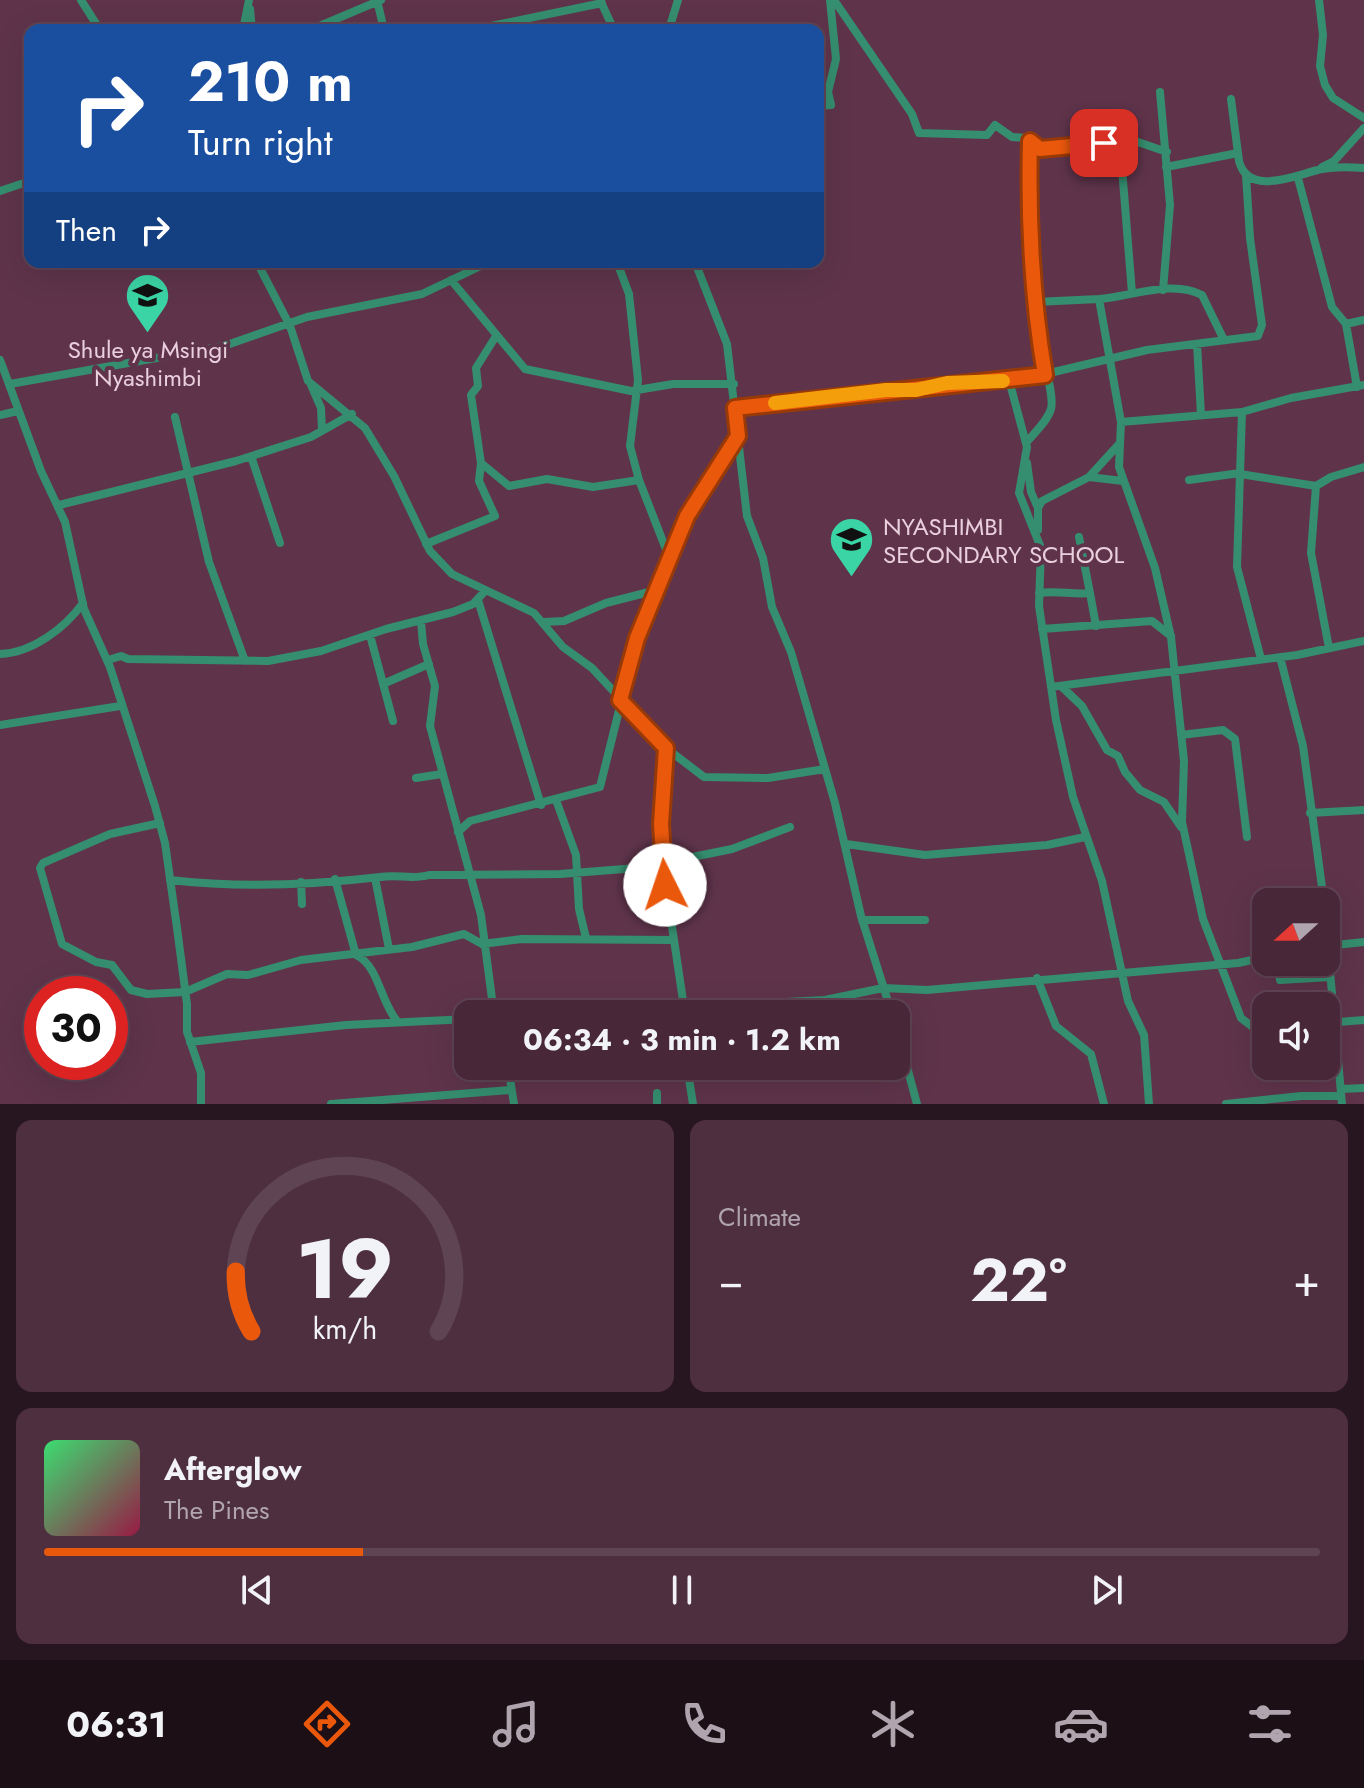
<!DOCTYPE html>
<html lang="en">
<head>
<meta charset="utf-8">
<style>
	body { margin:0; font-family:Jost,sans-serif; background:#4e2f40; color:#f1f3f6; height:100vh; display:flex; flex-direction:column; font-size:30px; white-space:nowrap }
	* { box-sizing:border-box; margin:0 }
	p { font-size:26px; color:#b0a5ae }
	.icon { flex:none; width:44px; height:44px; fill:none; stroke:currentColor; stroke-width:2; stroke-linecap:round; stroke-linejoin:round }
	.map { position:relative; height:1104px; overflow:hidden }
	.sheet { display:flex; flex-direction:column; gap:16px; padding:16px; background:#27151f; flex:1 }
	.sheet>* { flex:none }
	.banner { position:absolute; left:24px; top:24px; width:800px; height:244px; border-radius:16px; box-shadow:0 8px 32px #0002,0 0 0 2px #5f4453; background:#1a4fa0; color:#fff; overflow:hidden }
	.needle { width:52px; rotate:249deg }
	.buttons { position:absolute; left:1252px; top:888px; display:grid; gap:16px }
	.buttons a { display:grid; place-items:center; width:88px; height:88px; border-radius:16px; background:#472738; box-shadow:0 8px 32px #0002,0 0 0 2px #5f4453; font-size:40px }
	.speed { position:absolute; left:24px; top:976px; display:flex; gap:16px; font-size:40px; font-weight:700; text-align:center }
	.speed>* { display:grid; place-content:center; width:104px; height:104px; border-radius:50%; background:#472738; box-shadow:0 8px 32px #0002,0 0 0 2px #5f4453; line-height:1 }
	.speed .limit { border:12px solid #d22; background:#fff; color:#111 }
	.pin { position:absolute; display:grid; place-items:center; width:68px; height:68px; color:#fff; margin:-34px; border-radius:16px; box-shadow:0 4px 12px #0006 }
	.me { position:absolute; width:88px; margin:-44px; rotate:356deg; stroke-linejoin:round; filter:drop-shadow(0 0 6px #0008) }
	.turn { display:flex; align-items:center; gap:28px; height:168px; padding:0 32px; font-size:36px }
	.turn .icon { width:104px; height:104px; stroke-width:2.5 }
	.turn b { display:block; font-size:56px; line-height:68px }
	.then { display:flex; align-items:center; height:76px; padding:0 32px; background:#0003; gap:16px; font-size:30px }
	.big { font-size:60px; font-weight:700; line-height:1.1 }
	.sheet .card { flex:1; display:flex; flex-direction:column; justify-content:center; gap:12px; min-width:0; padding:0 28px; border-radius:16px; background:#4e2f40 }
	.sheet .dial { align-items:center; gap:0 }
	.dial svg { height:208px; overflow:visible; fill:none; stroke:#5f4453; stroke-width:7; stroke-linecap:round; text-anchor:middle }
	.dial text { fill:#f1f3f6; stroke:none }
	.song { display:flex; align-items:center; gap:24px }
	.cover { width:96px; height:96px; border-radius:12px; background:linear-gradient(135deg,hsl(140 70% 55%),hsl(340 70% 35%)) }
	.played { height:8px; border-radius:4px; background:linear-gradient(90deg,#ea580c 25%,#5f4453 25%) }
	.keys { display:flex; justify-content:space-around; direction:ltr }
	.heat { display:flex; justify-content:space-between; align-items:center; font-size:44px; direction:ltr }
	.sheet .tiles { flex:1; display:grid; gap:16px; grid-template-columns:1fr 1fr }
	.card:last-child { grid-column:span 2 }
	.trip { position:absolute; left:454px; top:1000px; width:456px; height:80px; border-radius:16px; background:#472738; box-shadow:0 8px 32px #0002,0 0 0 2px #5f4453; font-weight:700; line-height:80px; text-align:center }
	.dock { display:flex; height:128px; justify-content:space-around; align-items:center; background:#1c1016; color:#b0a5ae }
	.dock .icon { width:56px; height:56px }
	.dock .selected { color:#ea580c }
	.dock b { font-size:36px; color:#f1f3f6 }
	.map>svg:first-child { display:block }
	.lines { fill:none; stroke-linecap:round; stroke-linejoin:round }
	.street { stroke:#358e6f; stroke-width:8 }
	.route-casing { stroke:#983908; stroke-width:20 }
	.route { stroke:#ea580c; stroke-width:14 }
	.slow { stroke:#f59e0b; stroke-width:14 }
	.labels { text-anchor:middle; dominant-baseline:central; stroke-width:8; stroke-linejoin:round; paint-order:stroke }
	.poi-label { font-size:24px; fill:#eacfdc; stroke:#5f344b }
</style>
</head>
<body>
<div class="map">
<svg width="1364" height="1104" viewBox="0 0 1364 1104">
	<rect width="100%" height="100%" fill="#5f344b"/>
	<g class="lines">
		<path class="street" d="M81,0L100,30
			M377,0L384,30
			M600,0L614,30
			M834,0L912,114L919,133L987,135L995,125L1012,137L1028,138L1038,149L1135,141L1167,152
			M1319,0L1323,35L1320,66L1325,85L1333,98L1364,118
			M250,9L252,30
			M670,26L678,0
			M243,30L249,0
			M310,30L381,0
			M472,30L602,3
			M660,30L670,26L680,30
			M1160,92L1170,205L1163,290
			M1231,99L1239,161C1248,197 1296,175 1318,170C1333,166 1350,167 1364,168
			M818,106L831,105L828,92L836,59L830,0
			M1120,143L1132,293
			M1166,167L1238,153
			M1322,167L1334,161L1364,128
			M1298,178L1332,307L1346,324L1364,320
			M0,191L30,181
			M257,262L290,326L308,381L365,428L394,476L430,551L452,574L534,613L563,647L592,668L666,748L704,777L768,778L825,769
			M617,262L629,294L638,380L630,446L639,480L669,557
			M695,262L727,344L747,516L763,558L772,607L791,652L835,803L861,916L892,1014
			M451,280L525,369L631,391L673,384H734
			M1099,299C1130,297 1172,279 1202,295L1224,340
			M1035,302L1099,299L1121,422
			M1346,324L1357,387
			M1197,344L1201,415
			M0,360L41,471L65,522L84,609L110,667L155,806L165,843L177,928L187,1004V1032L201,1073V1104
			M1009,380L1027,447L1019,493L1041,548L1039,606L1056,720L1073,797L1102,881L1128,1001L1144,1035L1149,1104
			M10,384L224,346L307,317L422,294L489,262
			M311,385L321,408L322,430
			M735,408L886,390H916L947,383L1024,379L1147,350L1258,336L1262,325L1250,238L1246,175
			M1242,412L1237,567L1261,659
			M0,415L18,411
			M175,417L209,562L245,661
			M1026,443C1034,433 1047,422 1051,409C1055,395 1041,354 1039,337C1031,272 1028,207 1030,142
			M251,456L280,543
			M481,463L509,486L547,479L593,487L639,480
			M1027,463L1031,492L1038,508
			M1240,474L1316,486L1331,477L1364,467
			M1089,477L1123,481
			M1189,480L1240,473
			M1316,486L1311,553L1329,648
			M59,505L236,461L311,437L352,414
			M1038,530V508L1042,501L1089,477L1120,443
			M1079,537L1090,593
			M426,544L495,516L479,481L481,463L471,395L478,386L476,368L496,336
			M1039,593C1058,590 1072,595 1090,593L1096,626
			M478,600L541,805
			M421,621L423,644L435,686L430,726L481,915L494,1014
			M544,622L564,621L606,603L657,590
			M1042,629L1152,621L1171,636
			M370,635L393,721
			M0,654C32,653 65,628 83,603
			M1280,657L1303,746L1324,902
			M108,660L121,656L128,659L268,661L321,651L386,629L453,612L473,604L485,591
			M383,684L429,664
			M1061,686L1082,706L1107,750L1118,756L1125,772L1140,790L1164,802L1181,827
			M1051,687L1297,655L1364,641
			M0,725L120,706
			M1181,735L1223,730L1235,739L1247,837
			M666,748L661,824L663,866L685,1014
			M416,778L442,774
			M556,800L576,855L579,909L586,938
			M1310,813L1364,810
			M160,823L110,834L43,863L40,868L62,944L96,962L112,965L131,990L147,994L185,992L227,974L248,975L301,960L412,947L464,934L482,944L522,939L673,940
			M458,832L470,821L600,787L637,638L687,516L737,438
			M846,844L925,855L1047,845L1085,837
			M663,863L732,849L790,827
			M375,878L389,949
			M335,879L356,955C379,966 380,1001 397,1021
			M170,880C238,888 312,885 380,877C398,874 412,880 429,875L560,874L663,866
			M301,882L302,904
			M862,920H925
			M1326,927L1342,1104
			M1326,946L1364,942
			M1277,962L1280,980L1330,977
			M1037,978L1056,1026L1091,1054L1104,1104
			M685,1007L825,1000L883,988L927,990L1238,963L1266,957
			M521,1014H546
			M587,1014L685,1009
			M1326,1023L1364,1020
			M896,1026L917,1104
			M1266,1037L1241,1018L1203,919L1182,822L1184,761L1171,637L1155,568L1119,467L1121,422L1242,412L1291,398L1364,385
			M190,1042L346,1025L468,1019
			M508,1066L514,1104
			M687,1066L693,1104
			M689,1078L808,1066
			M1341,1089L1364,1088
			M657,1093V1104
			M331,1104L511,1090
			M1226,1104L1301,1096H1341"/>
	</g>
	<g class="lines">
		<defs>
			<path id="route" d="M665,885L661,824L666,748L620,700L637,638L687,516L738,436L735,408L1045,375C1032,298 1028,218 1030,141L1040,149L1104,143"/>
		</defs>
		<use href="#route" class="route-casing"/>
		<use href="#route" class="route"/>
		<path class="slow" d="M775,403L886,390H916L947,383L1003,381"/>
	</g>
	<defs>
		<symbol id="school-pin" viewBox="-11 -11 22 30"><path d="M0 17L-7.5 6A9.5 9.5 0 1 1 7.5 6Z" fill="#3bd4a4" stroke="#5f344b"/><path d="M0-5L7-2L0 1L-7-2ZM-4 1L0 2.5L4 1V4Q0 6-4 4Z" fill="#111"/></symbol>
	</defs>
	<g fill-rule="evenodd">
		<use href="#school-pin" x="122" y="270" width="51" height="69"/>
		<use href="#school-pin" x="826" y="514" width="51" height="69"/>
	</g>
	<g class="labels">
		<g class="poi-label">
			<text x="148" y="349">Shule ya Msingi<tspan x="148" dy="28">Nyashimbi</tspan></text>
			<text x="883" y="526" text-anchor="start">NYASHIMBI<tspan x="883" dy="28">SECONDARY SCHOOL</tspan></text>
		</g>
	</g>
</svg>
<div class="buttons">
<a><svg class="needle" viewBox="-14 -14 28 28"><path d="M0-13l5 13h-10z" fill="#e53935"/><path d="M0 13l5-13h-10z" fill="#b0a5ae"/></svg></a>
<a><svg class="icon" aria-label="sound" viewBox="0 0 24 24"><path d="M4 9h4l5-4v14l-5-4H4zM17 9q2 3 0 6"/></svg></a>
</div>
<div class="speed"><div class="limit">30</div></div>
<div class="pin" style="left:1104px;top:143px;background:#d93025"><svg class="icon" aria-label="arrive" viewBox="0 0 24 24"><path d="M6 21V4h12l-3 4 3 4H6"/></svg></div>
<svg class="me" style="left:665px;top:885px" viewBox="-20 -20 40 40"><circle r="19" fill="#fff"/><path d="M0-13L10 11 0 6-10 11z" fill="#ea580c"/></svg>
<div class="trip">06:34 · 3 min · 1.2 km</div>
<div class="banner">
<div class="turn"><svg class="icon" aria-label="right" viewBox="0 0 24 24"><path d="M7 20v-9h11M14 6l5 5-5 5"/></svg><div><b>210 m</b>Turn right</div></div>
<div class="then">Then<svg class="icon" aria-label="right" viewBox="0 0 24 24"><path d="M7 20v-9h11M14 6l5 5-5 5"/></svg></div>
</div>
</div>
<section class="sheet">
<div class="tiles">
<div class="card dial"><svg viewBox="0 0 100 80">
<path d="M14 69A42 42 0 1 1 86 69"/>
<path d="M14 69A42 42 0 0 1 8 46" stroke="#ea580c"/>
<text x="50" y="56" font-size="32" font-weight="700">19</text>
<text x="50" y="72" font-size="11">km/h</text>
</svg></div>
<div class="card"><p>Climate</p>
<div class="heat"><a>−</a><b class="big">22°</b><a>+</a></div>
</div>
<div class="card">
<div class="song"><i class="cover"></i><div><b>Afterglow</b><p>The Pines</p></div></div>
<div class="played"></div>
<div class="keys"><svg class="icon" aria-label="previous" viewBox="0 0 24 24"><path d="M18 5L8 12l10 7zM5 5v14"/></svg><svg class="icon" aria-label="pause" viewBox="0 0 24 24"><path d="M8 5v14M16 5v14"/></svg><svg class="icon" aria-label="next" viewBox="0 0 24 24"><path d="M6 5l10 7-10 7zM19 5v14"/></svg></div>
</div>
</div>
</section>
<nav class="dock">
<b>06:31</b>
<svg class="icon selected" aria-label="directions" viewBox="0 0 24 24"><path d="M12 3l9 9-9 9-9-9zM9 14v-3h6M13 9l2 2-2 2"/></svg>
<svg class="icon" aria-label="music" viewBox="0 0 24 24"><path d="M9 18V5l10-2v13"/><circle cx="6" cy="18" r="3"/><circle cx="16" cy="16" r="3"/></svg>
<svg class="icon" aria-label="phone" viewBox="0 0 24 24"><path d="M5 4h4l2 5-3 2q2 4 5 5l2-3 5 2v4C11 20 4 13 5 4z"/></svg>
<svg class="icon" aria-label="climate" viewBox="0 0 24 24"><path d="M12 3v18M4 7l16 10M4 17L20 7"/></svg>
<svg class="icon" aria-label="car" viewBox="0 0 24 24"><path d="M5 17H2v-5l4-1 3-4h7l3 4 3 1v5h-3M9 17h6M6 11h13"/><circle cx="7" cy="17" r="2"/><circle cx="17" cy="17" r="2"/></svg>
<svg class="icon" aria-label="filters" viewBox="0 0 24 24"><path d="M4 7h16M4 17h16"/><circle cx="9" cy="7" r="2"/><circle cx="15" cy="17" r="2"/></svg>
</nav>
</body>
</html>
